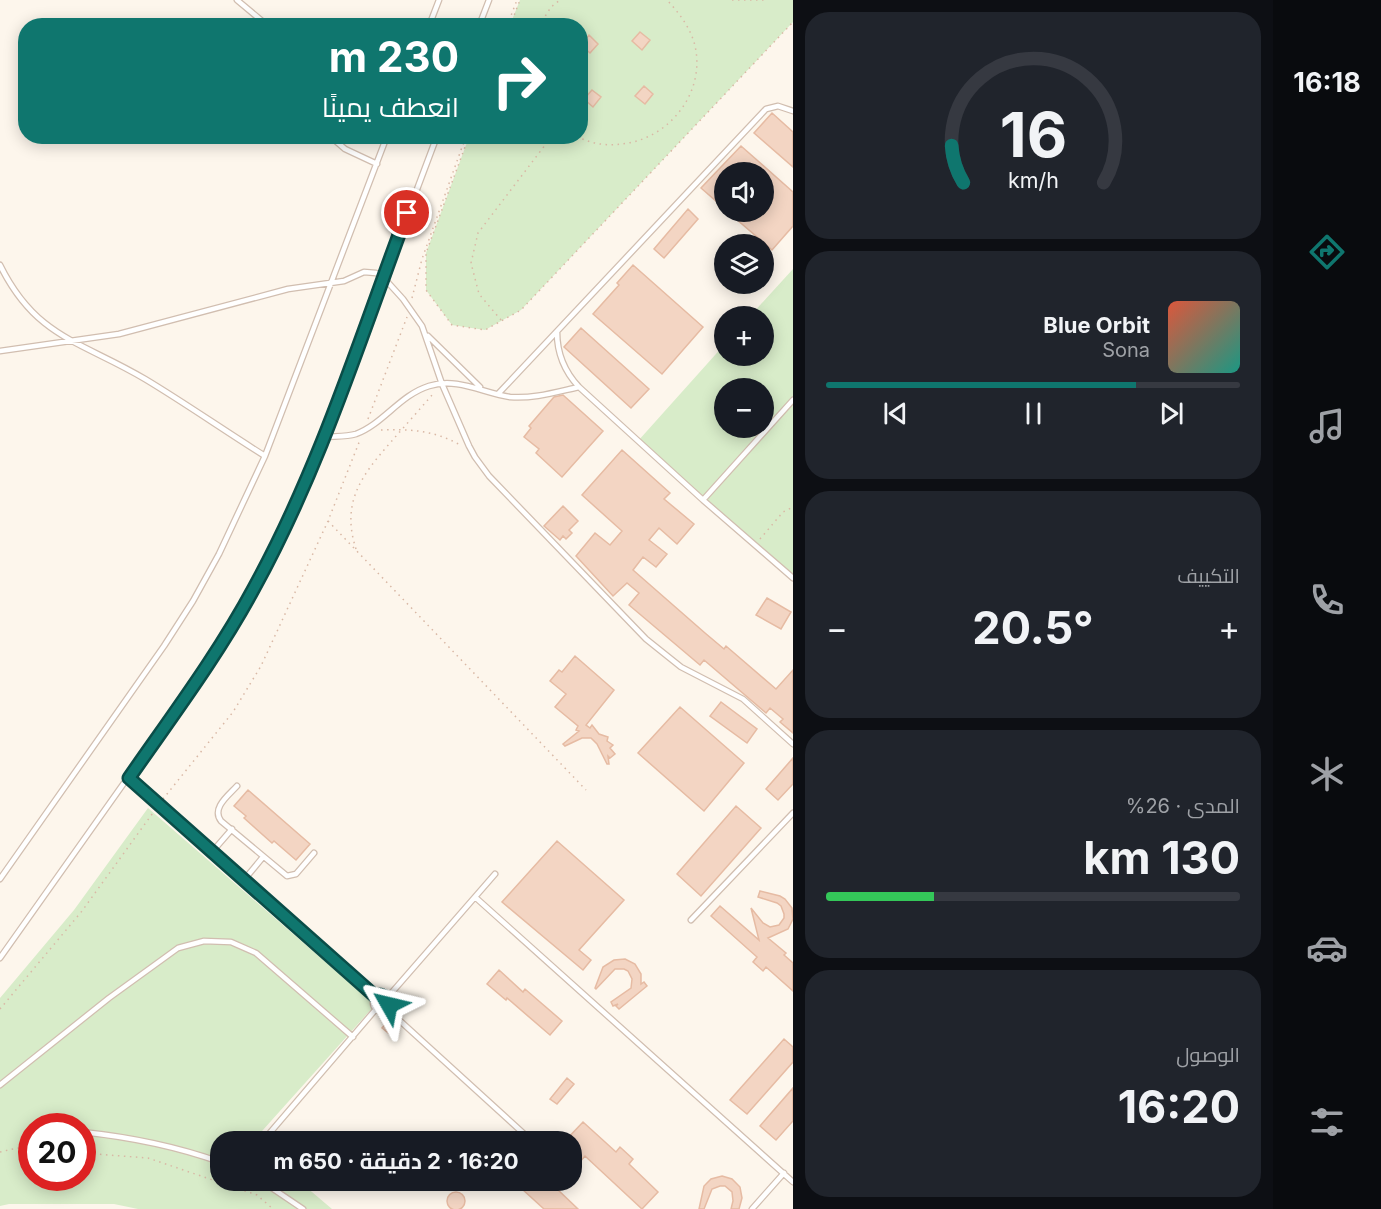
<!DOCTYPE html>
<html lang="ar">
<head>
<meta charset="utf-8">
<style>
	body { margin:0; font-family:Inter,Cairo,sans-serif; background:#20242c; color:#f1f3f6; direction:rtl; height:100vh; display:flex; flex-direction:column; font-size:22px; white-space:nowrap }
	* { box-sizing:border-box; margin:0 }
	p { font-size:20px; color:#9ea1a6 }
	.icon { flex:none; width:33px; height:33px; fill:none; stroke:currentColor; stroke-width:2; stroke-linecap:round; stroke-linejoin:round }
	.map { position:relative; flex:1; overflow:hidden; direction:ltr }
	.details { display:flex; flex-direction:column; gap:12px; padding:12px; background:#0d0f14; width:480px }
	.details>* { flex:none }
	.banner { position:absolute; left:18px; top:18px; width:570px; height:126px; border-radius:24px; box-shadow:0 3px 15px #0003; direction:rtl; background:#0f766e; color:#fff; overflow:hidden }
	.tools { position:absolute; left:714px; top:162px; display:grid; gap:12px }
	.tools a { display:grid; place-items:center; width:60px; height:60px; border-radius:50%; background:#171b24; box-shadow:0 3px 15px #0003; font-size:30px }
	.speed { position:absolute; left:18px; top:1113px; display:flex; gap:12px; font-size:30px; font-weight:700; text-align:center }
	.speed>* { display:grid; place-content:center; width:78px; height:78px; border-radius:50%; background:#171b24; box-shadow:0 3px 15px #0003; line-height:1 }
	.speed .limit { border:9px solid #d22; background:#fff; color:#111 }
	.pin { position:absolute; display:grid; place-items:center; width:51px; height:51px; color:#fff; margin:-26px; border:3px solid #fff; border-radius:50%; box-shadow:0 2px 6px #0007 }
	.me { position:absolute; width:66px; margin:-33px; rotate:307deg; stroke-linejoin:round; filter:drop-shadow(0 0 4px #0008) }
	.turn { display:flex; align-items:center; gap:21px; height:126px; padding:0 30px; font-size:27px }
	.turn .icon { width:78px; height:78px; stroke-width:2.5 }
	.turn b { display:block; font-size:42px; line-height:51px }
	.big { font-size:45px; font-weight:700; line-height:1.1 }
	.details .tile { flex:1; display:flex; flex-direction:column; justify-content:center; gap:9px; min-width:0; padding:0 21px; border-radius:24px; background:#20242c }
	.details .dial { align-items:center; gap:0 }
	.dial svg { height:156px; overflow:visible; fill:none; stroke:#363941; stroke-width:7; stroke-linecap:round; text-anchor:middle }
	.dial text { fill:#f1f3f6; stroke:none }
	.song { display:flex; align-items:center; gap:18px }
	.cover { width:72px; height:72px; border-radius:9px; background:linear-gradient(135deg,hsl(10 70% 55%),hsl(170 70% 35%)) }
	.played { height:6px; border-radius:3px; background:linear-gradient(90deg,#0f766e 75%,#363941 75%) }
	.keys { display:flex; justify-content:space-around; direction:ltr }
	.heat { display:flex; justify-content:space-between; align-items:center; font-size:33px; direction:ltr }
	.charge { height:9px; border-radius:4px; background:linear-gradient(90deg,#34c759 26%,#363941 0) }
	.trip { position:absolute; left:210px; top:1131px; width:372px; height:60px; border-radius:24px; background:#171b24; box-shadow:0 3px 15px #0003; font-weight:700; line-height:60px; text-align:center; direction:rtl }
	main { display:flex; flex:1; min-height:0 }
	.menu { display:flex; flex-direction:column; width:108px; justify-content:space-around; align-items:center; background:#090b0e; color:#9ea1a6 }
	.menu .icon { width:42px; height:42px }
	.menu .active { color:#0f766e }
	.menu b { font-size:27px; color:#f1f3f6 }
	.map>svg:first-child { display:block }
	.green { fill:#d8ecc9; fill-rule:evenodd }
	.building { fill:#f3d5c3; stroke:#e6bba3; stroke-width:1.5 }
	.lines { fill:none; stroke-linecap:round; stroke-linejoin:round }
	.lane-casing { stroke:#d1beb0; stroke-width:7 }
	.path { stroke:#d9b8a5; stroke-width:1.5; stroke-dasharray:1.5 4.5; stroke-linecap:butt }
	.lane { stroke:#fff; stroke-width:4.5 }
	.route-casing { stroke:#0a4d48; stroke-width:15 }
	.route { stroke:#0f766e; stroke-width:10 }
</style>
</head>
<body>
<main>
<nav class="menu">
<b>16:18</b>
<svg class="icon active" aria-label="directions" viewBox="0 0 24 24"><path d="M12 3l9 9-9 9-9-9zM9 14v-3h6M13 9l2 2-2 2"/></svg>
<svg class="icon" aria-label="music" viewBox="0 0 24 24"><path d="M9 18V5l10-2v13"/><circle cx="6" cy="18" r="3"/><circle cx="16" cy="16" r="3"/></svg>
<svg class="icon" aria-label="phone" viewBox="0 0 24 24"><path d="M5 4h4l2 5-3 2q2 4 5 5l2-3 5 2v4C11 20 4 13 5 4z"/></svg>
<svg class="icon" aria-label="climate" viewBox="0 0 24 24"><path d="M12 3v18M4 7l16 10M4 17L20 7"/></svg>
<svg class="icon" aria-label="car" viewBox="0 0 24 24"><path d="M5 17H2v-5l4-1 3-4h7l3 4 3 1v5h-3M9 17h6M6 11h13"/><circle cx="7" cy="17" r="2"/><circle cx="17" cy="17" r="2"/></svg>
<svg class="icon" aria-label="filters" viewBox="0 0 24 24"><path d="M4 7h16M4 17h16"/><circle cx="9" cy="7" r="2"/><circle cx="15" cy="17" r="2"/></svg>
</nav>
<section class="details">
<div class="tile dial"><svg viewBox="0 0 100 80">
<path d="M14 69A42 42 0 1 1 86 69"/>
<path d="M14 69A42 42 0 0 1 8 50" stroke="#0f766e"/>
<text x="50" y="56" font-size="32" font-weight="700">16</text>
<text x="50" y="72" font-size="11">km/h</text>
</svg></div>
<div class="tile">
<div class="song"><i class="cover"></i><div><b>Blue Orbit</b><p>Sona</p></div></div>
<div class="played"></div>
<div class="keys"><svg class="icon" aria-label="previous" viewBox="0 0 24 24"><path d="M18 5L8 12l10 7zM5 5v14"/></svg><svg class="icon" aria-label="pause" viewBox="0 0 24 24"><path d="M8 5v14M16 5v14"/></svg><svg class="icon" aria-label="next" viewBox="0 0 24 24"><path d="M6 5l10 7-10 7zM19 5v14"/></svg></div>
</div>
<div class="tile"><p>التكييف</p>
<div class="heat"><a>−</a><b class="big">20.5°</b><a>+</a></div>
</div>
<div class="tile"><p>المدى · 26%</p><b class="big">130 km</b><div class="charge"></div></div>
<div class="tile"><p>الوصول</p><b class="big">16:20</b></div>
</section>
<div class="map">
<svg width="793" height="1209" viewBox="0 0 793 1209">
	<rect width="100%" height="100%" fill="#fdf6ec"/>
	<path class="green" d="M520,0H793V22L521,310L485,330L452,325L426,290V253L469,137L580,136V26L510,25Z
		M793,269V577L638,441L724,345V356H764V316H750ZM724,388H764V428H724Z
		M148,808L375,1005L253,1141L220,1142V1180L299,1181L332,1209H138L114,1204H9L0,1206V998L74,910ZM32,1126H82V1178H32Z"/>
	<path class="building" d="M640,32L650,40L642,50L632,41Z
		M589,35L598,44L590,53L581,45Z
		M644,86L653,94L645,104L635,96Z
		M592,90L601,97L593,107L584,99Z
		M772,113L793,132V167L754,133Z
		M741,146L793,192V226L772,250L728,212H764V172H724V208L701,188Z
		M688,209L698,219L664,258L654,249Z
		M633,265L703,327L662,374L593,314L619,285L617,283Z
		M581,328L649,389L631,408L564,347Z
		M563,395L603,431L562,477L536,453L539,449L524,437L531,428L529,426L554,397Z
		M622,450L670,493L664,499L694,524L677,544L659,528L649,540L667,554L656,567L643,557L633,570L705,633L724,649L726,646L776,689L793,670V733L780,722L783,719L770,708L766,713L704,660L700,665L629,605L639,593L627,583L613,596L576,556L595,533L610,545L622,531L582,495Z
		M563,506L578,521L569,530L572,533L566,539L563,536L560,540L544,526Z
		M767,598L791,612L781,629L756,615Z
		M575,656L614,690L586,725L590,728L592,725L599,734L608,737L607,741L613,745L610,748L615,754L610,758L608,756L609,764H607L597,744L591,738H582L565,746L563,744L579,731L576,730L578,726L555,707L566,694L550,681L559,670L562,672Z
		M721,702L757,729L747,743L710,716Z
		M680,707L744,763L704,811L638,753Z
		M793,758V784L778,800L766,789Z
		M248,790L310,844L296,860L274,841L272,843L244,818L246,816L234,806Z
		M736,806L761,828L701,896L677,874Z
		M557,841L624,900L579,950L591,960L583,970L502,902Z
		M760,891L780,896L785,899L792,908L793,919L788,929L768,938L786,953L784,955L793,963V991L766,967L763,971L753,962L757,957L711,916L720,906L759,940L751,908L763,923L770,927L779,925L784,918V914L781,906L777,903L758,897Z
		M625,959L635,964L641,974V984L644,982L647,986L619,1009L616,1006L618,1004L613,1006L611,1002L631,988L632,979L628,971L624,969H615L596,989L595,988L603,967L614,960Z
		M499,970L523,992L525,989L562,1021L550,1035L507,998L506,1000L487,984Z
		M389,1020L399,1028L392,1036L382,1028Z
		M784,1039L793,1047V1062L747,1114L730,1100Z
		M567,1078L574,1084L557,1104L550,1099Z
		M793,1088V1121L776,1140L760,1126Z
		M583,1122L616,1152L620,1147L633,1159L629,1164L658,1192L642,1209L585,1156L572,1171V1153L575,1148L572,1145V1142L566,1140Z
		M722,1176L732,1179L740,1187L742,1198L739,1209H731L733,1201L732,1192L725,1186H720L712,1189L704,1209H699L704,1186L711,1179Z
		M530,1180H563L556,1188L578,1209H544L522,1189Z
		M447 1201a9 9 0 1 1 18 0a9 9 0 1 1-18 0Z"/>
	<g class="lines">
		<defs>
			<path id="lane" d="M237,0L268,26
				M429,26L439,0
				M479,26L489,0
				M330,136L345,149L377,164
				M0,265C36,338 81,341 145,379C185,403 225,431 265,456
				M557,332C557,354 564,371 579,387L703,500L793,578
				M428,336L480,387
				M0,351L119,334L288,289L344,281L364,272L376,273L383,277L403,299L422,326L442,384L469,446L475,457L489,476L646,639L681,667L743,699L793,744
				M498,394L766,109L778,106L793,111
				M324,437C334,436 346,437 356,434C383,424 400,395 429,386C457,377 483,393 510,397C533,399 556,392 579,387
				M703,500L793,400
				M129,779L376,997
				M237,786C229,795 211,808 221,821L287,876L296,874L314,853
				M212,852L232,829
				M0,879L164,646L193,601L219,554L265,456L387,136
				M244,880L263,857
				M475,897L793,1182
				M691,920L793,813
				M0,958L209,663L255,587L294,506L324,437L437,136
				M373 1003a8 8 0 1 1 16 0a8 8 0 1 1-16 0Z
				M387,998L495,874
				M387,1009L533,1142
				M0,1085L109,998L167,956L178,948L204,941L231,942L256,953L353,1037
				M82,1132C130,1137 175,1146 220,1162
				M262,1142L376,1009
				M260,1180L303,1209
				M752,1209L784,1173"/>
		</defs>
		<use href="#lane" class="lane-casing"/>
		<path class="path" d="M732,0H765
			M507,26L517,0
			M510,26L520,0
			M539,26L551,7L560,0
			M469,136L426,253V290L452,325L485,330L521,310L793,22
			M577,136C590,144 607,146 621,144C669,140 708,91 694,42C689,26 679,13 667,0
			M412,298L422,259L466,136
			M501,320L479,294L471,263L478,233L552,136
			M368,419L407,317
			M381,430C409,429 434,430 460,445
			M328,521L586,790
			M760,539L783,512L793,507
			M356,549C341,503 361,476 390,443C404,427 419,410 433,394
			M163,799L233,712L261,666L328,521L360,440
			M0,1009L82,911L155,810
			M0,1152L17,1148L32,1149
			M82,1153L148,1158L257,1195L273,1209"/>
		<use href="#lane" class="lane"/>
	</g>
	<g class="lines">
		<defs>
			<path id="route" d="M389,1005L387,998L380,995L376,997L129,778C172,716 218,655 254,588C319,470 360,339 407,213"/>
		</defs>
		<use href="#route" class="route-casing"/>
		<use href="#route" class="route"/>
	</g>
</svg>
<div class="tools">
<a><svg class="icon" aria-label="sound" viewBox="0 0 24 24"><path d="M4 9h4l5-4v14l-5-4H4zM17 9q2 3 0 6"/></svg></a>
<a><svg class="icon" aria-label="layers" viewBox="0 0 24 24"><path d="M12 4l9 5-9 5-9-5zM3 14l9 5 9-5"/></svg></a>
<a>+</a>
<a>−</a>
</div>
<div class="speed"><div class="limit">20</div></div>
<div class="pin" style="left:407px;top:213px;background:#d93025"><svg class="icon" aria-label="arrive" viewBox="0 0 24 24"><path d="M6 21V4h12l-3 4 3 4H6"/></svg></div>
<svg class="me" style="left:389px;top:1005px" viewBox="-20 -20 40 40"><path d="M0-17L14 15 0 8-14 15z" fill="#0f766e" stroke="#fff" stroke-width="4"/></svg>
<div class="trip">16:20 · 2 دقيقة · 650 m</div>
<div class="banner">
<div class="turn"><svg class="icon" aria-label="right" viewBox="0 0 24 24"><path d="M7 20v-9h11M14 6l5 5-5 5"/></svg><div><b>230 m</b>انعطف يمينًا</div></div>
</div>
</div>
</main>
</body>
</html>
